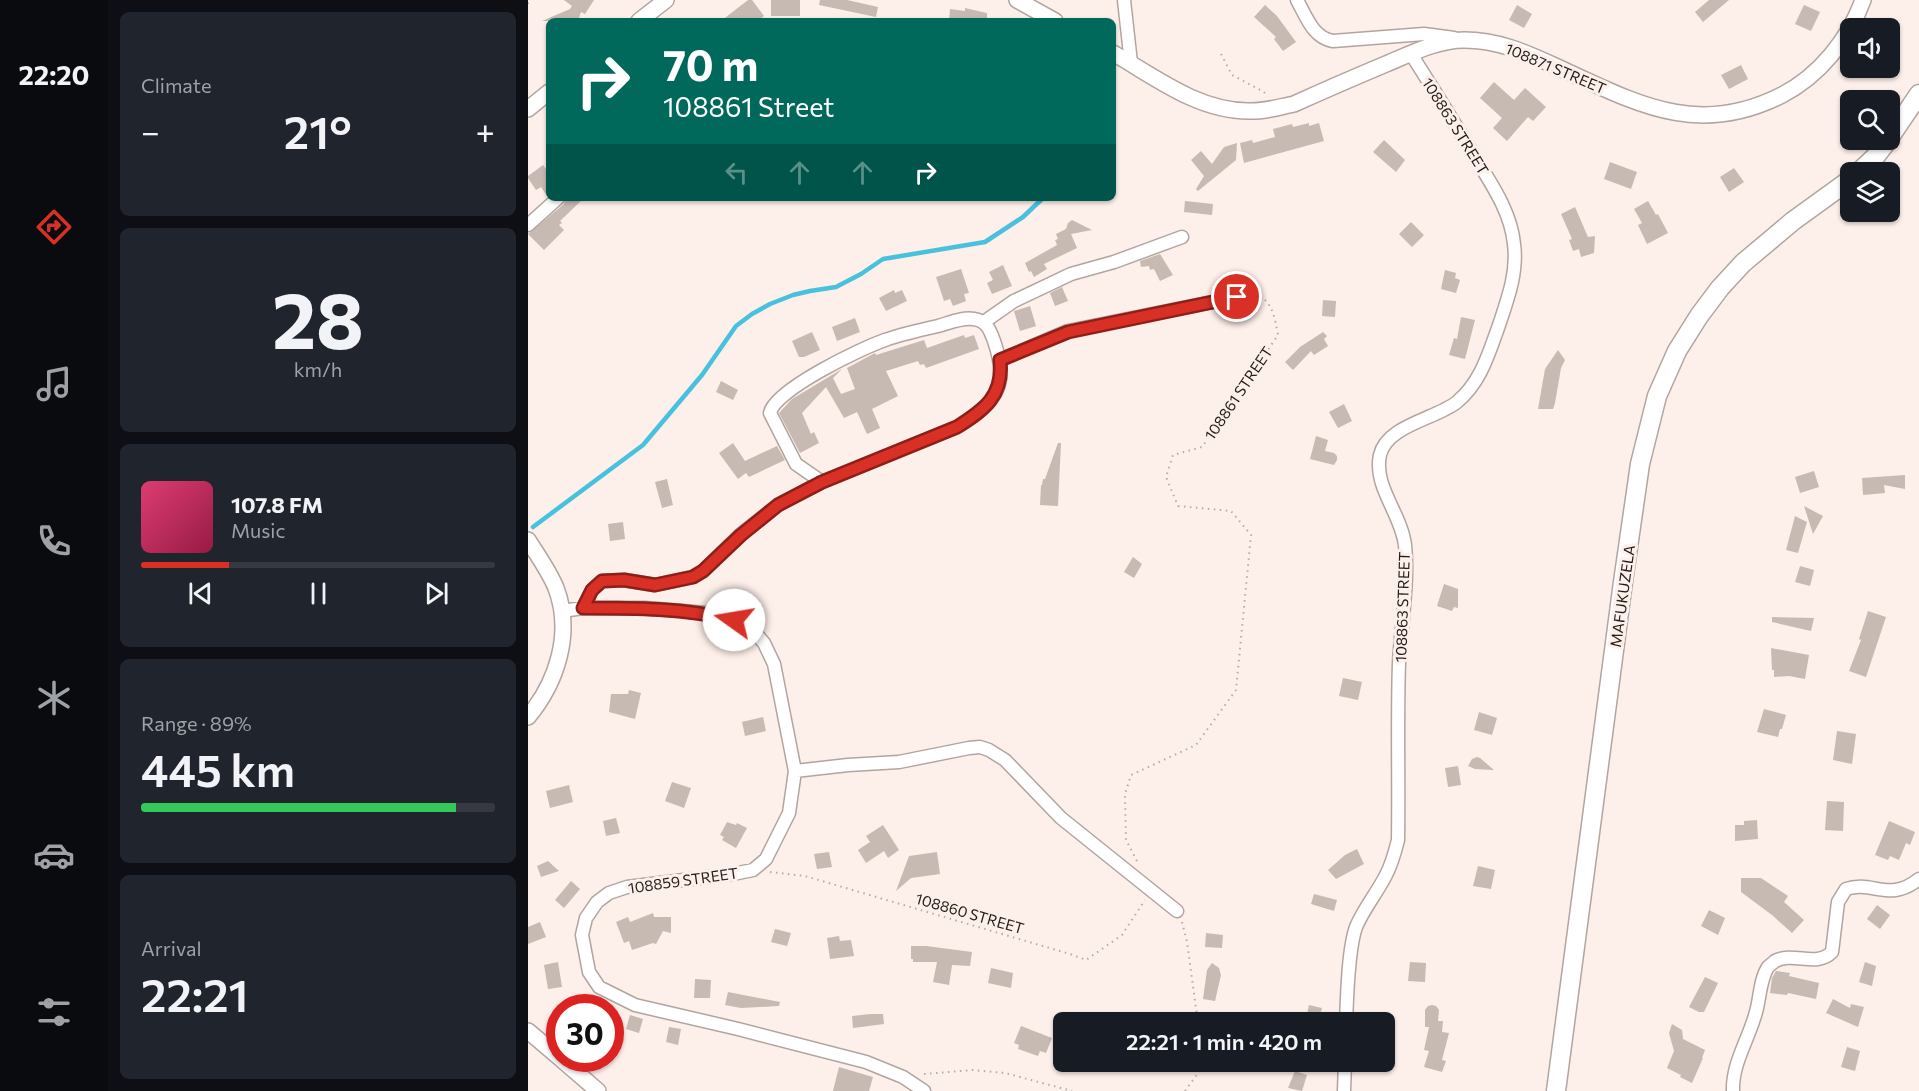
<!DOCTYPE html>
<html lang="en">
<head>
<meta charset="utf-8">
<style>
	body { margin:0; font-family:Commissioner,sans-serif; background:#20242c; color:#f1f3f6; height:100vh; display:flex; flex-direction:column; font-size:22px; white-space:nowrap }
	* { box-sizing:border-box; margin:0 }
	p { font-size:20px; color:#9ea1a6 }
	.icon { flex:none; width:33px; height:33px; fill:none; stroke:currentColor; stroke-width:2; stroke-linecap:round; stroke-linejoin:round }
	.map { position:relative; flex:1; overflow:hidden }
	.sheet { display:flex; flex-direction:column; gap:12px; padding:12px; background:#0d0f14; width:420px }
	.sheet>* { flex:none }
	.top-card { position:absolute; left:18px; top:18px; width:570px; height:183px; border-radius:9px; box-shadow:0 2px 4px #0004; background:#00695c; color:#fff; overflow:hidden }
	.controls { position:absolute; left:1312px; top:18px; display:grid; gap:12px }
	.controls a { display:grid; place-items:center; width:60px; height:60px; border-radius:9px; background:#171b24; box-shadow:0 2px 4px #0004; font-size:30px }
	.speed { position:absolute; left:18px; top:994px; display:flex; gap:12px; font-size:30px; font-weight:700; text-align:center }
	.speed>* { display:grid; place-content:center; width:78px; height:78px; border-radius:50%; background:#171b24; box-shadow:0 2px 4px #0004; line-height:1 }
	.speed .limit { border:9px solid #d22; background:#fff; color:#111 }
	.pin { position:absolute; display:grid; place-items:center; width:51px; height:51px; color:#fff; margin:-26px; border:3px solid #fff; border-radius:50%; box-shadow:0 2px 6px #0007 }
	.me { position:absolute; width:66px; margin:-33px; rotate:283deg; stroke-linejoin:round; filter:drop-shadow(0 0 4px #0008) }
	.turn { display:flex; align-items:center; gap:21px; height:126px; padding:0 18px; font-size:27px }
	.turn .icon { width:78px; height:78px; stroke-width:2.5 }
	.turn b { display:block; font-size:42px; line-height:51px }
	.lanes { display:flex; align-items:center; height:57px; padding:0 18px; background:#0003; justify-content:center; gap:30px; direction:ltr }
	.lanes .off { opacity:.35 }
	.big { font-size:45px; font-weight:600; line-height:1.1 }
	.sheet .card { flex:1; display:flex; flex-direction:column; justify-content:center; gap:9px; min-width:0; padding:0 21px; border-radius:9px; background:#20242c }
	.sheet .dial { align-items:center; gap:0 }
	.dial b { font-size:78px; line-height:1 }
	.song { display:flex; align-items:center; gap:18px }
	.cover { width:72px; height:72px; border-radius:9px; background:linear-gradient(135deg,hsl(340 70% 55%),hsl(340 70% 35%)) }
	.played { height:6px; border-radius:3px; background:linear-gradient(90deg,#d93025 25%,#363941 25%) }
	.keys { display:flex; justify-content:space-around; direction:ltr }
	.heat { display:flex; justify-content:space-between; align-items:center; font-size:33px; direction:ltr }
	.charge { height:9px; border-radius:4px; background:linear-gradient(90deg,#34c759 89%,#363941 0) }
	.trip { position:absolute; left:525px; top:1012px; width:342px; height:60px; border-radius:9px; background:#171b24; box-shadow:0 2px 4px #0004; font-weight:600; line-height:60px; text-align:center }
	main { display:flex; flex:1; min-height:0 }
	.tab-bar { display:flex; flex-direction:column; width:108px; justify-content:space-around; align-items:center; background:#090b0e; color:#9ea1a6 }
	.tab-bar .icon { width:42px; height:42px }
	.tab-bar .current { color:#d93025 }
	.tab-bar b { font-size:27px; color:#f1f3f6 }
	.map>svg:first-child { display:block }
	.lines { fill:none; stroke-linecap:round; stroke-linejoin:round }
	.stream { stroke:#48c1df; stroke-width:4.5 }
	.building { fill:#c6bab3 }
	.minor-casing { stroke:#b2a5a0; stroke-width:15 }
	.tertiary-casing { stroke:#b2a5a0; stroke-width:18 }
	.secondary-casing { stroke:#b2a5a0; stroke-width:21 }
	.path { stroke:#b6aba7; stroke-width:2; stroke-dasharray:1.5 4.5; stroke-linecap:butt }
	.minor { stroke:#fff; stroke-width:12 }
	.tertiary { stroke:#fff; stroke-width:15 }
	.secondary { stroke:#fff; stroke-width:18 }
	.route-casing { stroke:#8d1f18; stroke-width:15 }
	.route { stroke:#d93025; stroke-width:10 }
	.labels { text-anchor:middle; dominant-baseline:central; stroke-width:6; stroke-linejoin:round; paint-order:stroke }
	.street-label { font-size:15px; fill:#221d1b; stroke:#fdefe9 }
</style>
</head>
<body>
<main>
<nav class="tab-bar">
<b>22:20</b>
<svg class="icon current" aria-label="directions" viewBox="0 0 24 24"><path d="M12 3l9 9-9 9-9-9zM9 14v-3h6M13 9l2 2-2 2"/></svg>
<svg class="icon" aria-label="music" viewBox="0 0 24 24"><path d="M9 18V5l10-2v13"/><circle cx="6" cy="18" r="3"/><circle cx="16" cy="16" r="3"/></svg>
<svg class="icon" aria-label="phone" viewBox="0 0 24 24"><path d="M5 4h4l2 5-3 2q2 4 5 5l2-3 5 2v4C11 20 4 13 5 4z"/></svg>
<svg class="icon" aria-label="climate" viewBox="0 0 24 24"><path d="M12 3v18M4 7l16 10M4 17L20 7"/></svg>
<svg class="icon" aria-label="car" viewBox="0 0 24 24"><path d="M5 17H2v-5l4-1 3-4h7l3 4 3 1v5h-3M9 17h6M6 11h13"/><circle cx="7" cy="17" r="2"/><circle cx="17" cy="17" r="2"/></svg>
<svg class="icon" aria-label="filters" viewBox="0 0 24 24"><path d="M4 7h16M4 17h16"/><circle cx="9" cy="7" r="2"/><circle cx="15" cy="17" r="2"/></svg>
</nav>
<section class="sheet">
<div class="card"><p>Climate</p>
<div class="heat"><a>−</a><b class="big">21°</b><a>+</a></div>
</div>
<div class="card dial"><b>28</b><p>km/h</p></div>
<div class="card">
<div class="song"><i class="cover"></i><div><b>107.8 FM</b><p>Music</p></div></div>
<div class="played"></div>
<div class="keys"><svg class="icon" aria-label="previous" viewBox="0 0 24 24"><path d="M18 5L8 12l10 7zM5 5v14"/></svg><svg class="icon" aria-label="pause" viewBox="0 0 24 24"><path d="M8 5v14M16 5v14"/></svg><svg class="icon" aria-label="next" viewBox="0 0 24 24"><path d="M6 5l10 7-10 7zM19 5v14"/></svg></div>
</div>
<div class="card"><p>Range · 89%</p><b class="big">445 km</b><div class="charge"></div></div>
<div class="card"><p>Arrival</p><b class="big">22:21</b></div>
</section>
<div class="map">
<svg width="1391" height="1091" viewBox="0 0 1391 1091">
	<rect width="100%" height="100%" fill="#fdefe9"/>
	<g class="lines">
		<path class="stream" d="M5,527L115,445L174,375L208,326L224,314L242,304L265,295L282,291L308,287L333,274L355,259L457,242L495,217L515,198"/>
	</g>
	<path class="building" d="M36,0H66L57,14L53,12L50,21H14L42,9L44,6Z
		M220,0H224L236,16L230,21H193Z
		M243,0H272V16H243Z
		M292,0H319L350,7L348,17L291,5Z
		M1181,0H1201L1175,22L1167,12Z
		M737,5L749,16L768,42L755,51L746,39L748,37L726,17Z
		M989,5L1004,14L996,28L981,20Z
		M1276,5L1292,12L1283,31L1267,24Z
		M437,8L459,13V21H421L422,9L437,11Z
		M1213,65L1220,79L1201,89L1193,75Z
		M966,82L986,100L997,88L1018,107L1005,121L1000,117L979,141L965,128L974,118L952,98Z
		M781,123V126L791,123L796,141L716,163L712,143L724,140L725,143L747,137L745,129L764,124L765,127Z
		M856,140L877,160L868,172L845,152Z
		M709,143L708,160L670,191L668,189L676,176L663,160L673,151L684,164L696,147Z
		M1082,162L1109,172L1103,189L1076,179Z
		M15,165L21,173V195L19,196L13,187L8,190L0,178V176Z
		M1206,168L1216,182L1201,192L1192,177Z
		M38,198H56L32,221L34,223L31,225L36,230L16,250L0,234L36,204Z
		M657,201L685,204L684,215L656,212Z
		M1120,201L1128,215L1130,214L1140,233L1119,244L1110,225L1114,223L1106,209Z
		M1047,207L1060,237L1067,236L1066,253L1053,257L1051,249L1045,251L1041,240L1044,239L1033,214Z
		M544,220L564,230L543,234L549,248L516,264L519,269L506,277L503,271L501,272L497,263L529,245L527,240L530,239L528,234L538,229L540,223Z
		M883,222L896,235L884,247L871,234Z
		M632,254L645,275L632,281L626,269L622,270L621,266L613,267L612,261Z
		M475,265L484,286L464,294L459,283L465,280L461,272Z
		M433,269L441,293L436,294L438,301L425,306L422,299L416,301L408,277Z
		M917,270L928,273L927,278L932,280L928,293L913,289Z
		M534,287L540,301L527,306L522,293Z
		M366,290L367,293L374,290L379,301L358,311L351,298Z
		M795,300L808,301L807,317L794,316Z
		M502,306L508,326L492,331L486,311Z
		M933,317L947,320L937,359L921,355L926,338L929,339Z
		M327,318L332,332L309,341L304,327Z
		M284,332L292,350L276,357H271L264,341Z
		M795,332L799,336L796,339L800,346L786,355L783,351L765,370L757,362L772,347Z
		M436,335L437,338L446,335L451,349L398,368L396,364L392,365L390,361L358,371L370,396L344,409L352,428L339,434L329,412L316,418L298,387L274,413L283,434L286,432L291,443L272,453L251,413L264,399L314,369L305,378L313,394L327,389L319,368L347,353L348,355L396,340L399,348Z
		M1030,350L1037,360L1033,368L1027,403L1025,409H1010L1017,369Z
		M193,381L210,390L205,400L188,392Z
		M816,404L824,421L810,428L801,412Z
		M788,436L800,440L797,451L806,453L809,456V460L806,465L782,459Z
		M205,443L217,461L249,446L257,460L221,477L218,473L210,479L191,453Z
		M530,443H533L530,506L512,505L513,485H514L515,479H517Z
		M1286,471L1291,487L1272,493L1267,477Z
		M1377,475V489L1356,485L1357,493L1335,495L1334,478Z
		M139,479L145,505L134,508L127,482Z
		M1276,506L1295,516L1285,534Z
		M1267,516L1279,522L1270,553L1258,550Z
		M95,522L97,539L82,541L80,524Z
		M605,557L614,564L606,578L596,572Z
		M1272,566L1286,570L1282,586L1267,582Z
		M916,584L930,589V608L926,607L924,611L909,606Z
		M1340,611L1358,617L1338,677L1321,671L1333,640L1331,639Z
		M1244,617L1286,618L1283,631L1244,622Z
		M1243,648L1281,655L1277,679L1261,676L1246,677V670H1244Z
		M815,678L834,682L830,700L811,696Z
		M101,690L113,693L107,719L81,712L83,694H100Z
		M1236,709L1258,715L1254,729H1252L1250,737L1229,732Z
		M951,712L969,718L964,735L946,730Z
		M235,717L238,731L217,736L214,722Z
		M1309,731L1328,734L1324,764L1305,760Z
		M949,757L952,758L966,770L947,769L940,766L944,759Z
		M930,766L933,785L920,787L917,768Z
		M144,782L163,788L156,808L137,801Z
		M41,785L45,802L22,808L18,791Z
		M1299,801L1316,802L1315,831L1297,830Z
		M88,818L92,833L78,836L75,821Z
		M1229,820L1230,839L1207,841V825H1216V821Z
		M1361,821L1387,832L1382,845L1378,843L1371,860L1362,856L1360,860L1347,855Z
		M199,822L208,825L209,823L219,828L208,848L194,840L196,837L192,835Z
		M355,825L371,850L360,858L356,851L338,863L330,850L342,842L338,836Z
		M829,849L836,864L808,879L800,870L817,855Z
		M301,852L304,867L289,869L286,854Z
		M409,852L412,874L383,878L368,891L381,856Z
		M20,861L31,871L13,877L9,866Z
		M950,866L967,870L963,889L945,886Z
		M1213,878H1233L1260,896L1256,902L1276,920L1264,933L1244,915L1213,892Z
		M43,881L52,889L36,908L27,900Z
		M786,894L809,900L806,911L783,904Z
		M1349,905L1362,915L1352,929L1339,919Z
		M1181,910L1197,918L1190,935L1173,926Z
		M125,913L126,917H143V933L135,931L128,944L125,943L104,950L101,941L96,943L88,922L100,917L102,922Z
		M12,922L18,937L0,944V927Z
		M247,929L263,933L259,946L243,942Z
		M678,933L695,935L694,948L677,947Z
		M311,936L312,941L323,940L326,956L302,959L299,938Z
		M383,946H398L444,952L442,966L424,965L421,985L405,982L409,962H385V959H383Z
		M30,962L34,987L20,989L16,965Z
		M882,962L898,963L897,982L880,981Z
		M1337,962L1348,966L1344,986L1331,982Z
		M684,963L691,968L693,975L687,1001L675,999L679,970Z
		M463,968L485,973L483,988L460,983Z
		M1248,971L1262,973L1261,976L1291,983L1288,999L1260,993L1259,995L1242,993L1244,978Z
		M1177,977L1190,983L1176,1012H1171L1161,1007Z
		M167,979L183,980L182,998H166Z
		M200,992L252,1002L251,1006L213,1008L197,1005Z
		M1305,999L1322,1008L1323,1004L1336,1007L1330,1027L1298,1013Z
		M781,1005L794,1008L790,1023H777Z
		M904,1005L908,1006L911,1010L910,1021H915L914,1032L921,1033L914,1060L918,1061L914,1072L896,1067L901,1051L896,1050L901,1027H897V1010L900,1006Z
		M343,1014H355L356,1024L325,1028L324,1016Z
		M102,1015L115,1019L111,1033L98,1029Z
		M1144,1024L1154,1030L1155,1039L1177,1050L1174,1058H1175L1164,1083L1152,1077L1153,1075L1139,1068L1146,1051L1141,1033Z
		M493,1026L524,1038L518,1053L512,1051L510,1056L490,1049L491,1045L486,1043Z
		M141,1027L153,1029L150,1045L138,1042Z
		M1319,1047L1332,1051L1327,1071L1313,1067Z
		M311,1067L345,1077L341,1091H305Z
		M767,1071L779,1075L774,1091L760,1088Z"/>
	<g class="lines">
		<defs>
			<path id="minor" d="M596,0L603,63
				M769,0C778,16 785,38 805,41L896,34L926,38
				M0,225L30,198
				M456,322L486,301L543,274L586,262L654,237
				M472,360L540,331L709,297
				M55,608L64,590L74,581L96,580L127,585L165,577L175,571L212,535L250,505L294,482L429,427C468,402 482,387 466,341C462,330 459,321 446,319C434,317 421,323 410,326C392,330 374,334 357,340C334,348 246,390 242,413L268,464L294,482
				M34,611L55,608H117L179,613L206,620L222,627L236,643L246,664L267,771L261,813L238,859L225,870L205,874L99,887L81,893L69,902L58,918L54,935L61,972L71,987L107,1005L210,1029L338,1062L375,1077L396,1091
				M267,771L320,765L371,762L441,748L452,747L461,750L477,760L533,818L649,911
				M818,1023C819,998 820,949 828,927C836,908 849,893 858,875C864,864 867,852 870,840C871,781 869,722 871,663C873,626 881,581 877,545C873,513 845,486 852,455C859,425 908,419 929,402C952,383 960,356 970,328C979,301 990,273 986,244C983,211 962,182 945,154C925,120 904,87 883,54
				M816,1091L817,1062
				M1205,1091C1204,1063 1221,1039 1228,1012C1232,998 1232,979 1240,967C1242,965 1245,963 1247,961C1266,951 1288,968 1304,952L1310,902L1318,889C1345,880 1361,903 1391,879"/>
			<path id="tertiary" d="M489,0L527,21
				M111,21L138,0
				M585,53C627,77 670,111 720,111C736,112 751,107 766,104C797,90 827,77 858,64C882,54 909,40 936,40C969,40 997,52 1027,66C1106,102 1168,139 1254,95C1291,76 1321,39 1335,0
				M0,109L21,92
				M0,540C10,556 21,571 28,588C45,633 29,682 0,717
				M0,1031L32,1058
				M33,1059L70,1091"/>
			<path id="secondary" d="M1362,137L1391,94
				M1331,172L1347,157L1360,140
				M1028,1091L1095,582L1112,464L1129,396L1149,351L1171,316L1192,288L1215,263L1265,221L1323,179"/>
		</defs>
		<use href="#minor" class="minor-casing"/>
		<use href="#tertiary" class="tertiary-casing"/>
		<use href="#secondary" class="secondary-casing"/>
		<path class="path" d="M0,4V0
			M693,54L704,75L736,92L739,96
			M609,861L598,840L597,794L603,775L668,745L708,690L723,535L703,511L650,506L638,477L645,455L674,447L750,335C746,314 744,298 722,292
			M242,872L277,876L542,954L558,960L594,935L617,900
			M654,922L659,942L670,1023
			M396,1074L444,1070L477,1073L544,1091
			M657,1091L673,1069V1062"/>
		<use href="#minor" class="minor"/>
		<use href="#tertiary" class="tertiary"/>
		<use href="#secondary" class="secondary"/>
	</g>
	<g class="lines">
		<defs>
			<path id="route" d="M206,620C156,608 106,608 55,608L64,590L74,581L96,580L127,585L165,577L175,571L213,535L250,505L294,482L429,427C456,410 476,396 472,360L540,332L709,297"/>
		</defs>
		<use href="#route" class="route-casing"/>
		<use href="#route" class="route"/>
	</g>
	<g class="labels">
		<g class="street-label">
			<text transform="translate(1028 68) rotate(23)">108871 STREET</text>
			<text transform="translate(928 126) rotate(58)">108863 STREET</text>
			<text transform="translate(710 393) rotate(-56)">108861 STREET</text>
			<text transform="translate(1094 596) rotate(-82)">MAFUKUZELA</text>
			<text transform="translate(874 607) rotate(-88)">108863 STREET</text>
			<text transform="translate(155 880) rotate(-8)">108859 STREET</text>
			<text transform="translate(442 913) rotate(16)">108860 STREET</text>
		</g>
	</g>
</svg>
<div class="controls">
<a><svg class="icon" aria-label="sound" viewBox="0 0 24 24"><path d="M4 9h4l5-4v14l-5-4H4zM17 9q2 3 0 6"/></svg></a>
<a><svg class="icon" aria-label="search" viewBox="0 0 24 24"><circle cx="10" cy="10" r="6"/><path d="M15 15l6 6"/></svg></a>
<a><svg class="icon" aria-label="layers" viewBox="0 0 24 24"><path d="M12 4l9 5-9 5-9-5zM3 14l9 5 9-5"/></svg></a>
</div>
<div class="speed"><div class="limit">30</div></div>
<div class="pin" style="left:709px;top:297px;background:#d93025"><svg class="icon" aria-label="arrive" viewBox="0 0 24 24"><path d="M6 21V4h12l-3 4 3 4H6"/></svg></div>
<svg class="me" style="left:206px;top:620px" viewBox="-20 -20 40 40"><circle r="19" fill="#fff"/><path d="M0-13L10 11 0 6-10 11z" fill="#d93025"/></svg>
<div class="trip">22:21 · 1 min · 420 m</div>
<div class="top-card">
<div class="turn"><svg class="icon" aria-label="right" viewBox="0 0 24 24"><path d="M7 20v-9h11M14 6l5 5-5 5"/></svg><div><b>70 m</b>108861 Street</div></div>
<div class="lanes"><svg class="icon off" aria-label="left" viewBox="0 0 24 24"><path d="M17 20v-9H6M10 6l-5 5 5 5"/></svg><svg class="icon off" aria-label="ahead" viewBox="0 0 24 24"><path d="M12 20V5M6 11l6-6 6 6"/></svg><svg class="icon off" aria-label="ahead" viewBox="0 0 24 24"><path d="M12 20V5M6 11l6-6 6 6"/></svg><svg class="icon" aria-label="right" viewBox="0 0 24 24"><path d="M7 20v-9h11M14 6l5 5-5 5"/></svg></div>
</div>
</div>
</main>
</body>
</html>
